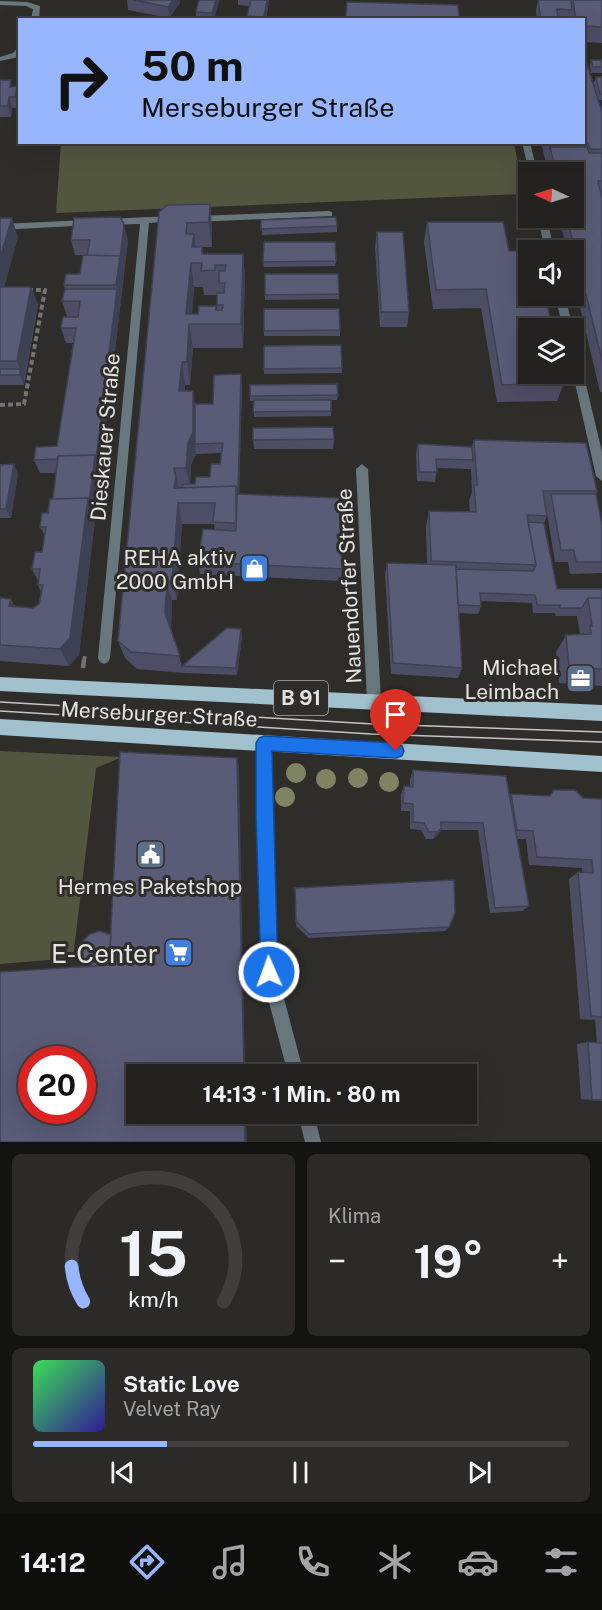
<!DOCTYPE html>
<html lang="de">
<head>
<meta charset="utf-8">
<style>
	body { margin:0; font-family:"Public Sans",sans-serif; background:#2b2a29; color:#f1f3f6; height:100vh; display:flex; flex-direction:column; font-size:22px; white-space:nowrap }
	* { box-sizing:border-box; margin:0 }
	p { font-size:20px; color:#a3a4a5 }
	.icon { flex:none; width:33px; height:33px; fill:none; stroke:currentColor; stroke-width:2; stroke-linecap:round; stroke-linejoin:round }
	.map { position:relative; height:1142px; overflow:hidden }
	.side { display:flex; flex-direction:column; gap:12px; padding:12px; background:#131312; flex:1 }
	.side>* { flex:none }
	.top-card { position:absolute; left:18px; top:18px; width:567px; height:126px; border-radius:0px; box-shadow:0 6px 24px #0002,0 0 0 2px #403f3e; background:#97b6fd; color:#111; overflow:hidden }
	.needle { width:39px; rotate:274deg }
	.controls { position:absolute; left:518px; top:162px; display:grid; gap:12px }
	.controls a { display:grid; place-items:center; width:66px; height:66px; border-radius:0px; background:#232220; box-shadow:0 6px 24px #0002,0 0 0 2px #403f3e; font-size:30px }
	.speed { position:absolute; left:18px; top:1046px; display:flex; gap:12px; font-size:30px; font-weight:700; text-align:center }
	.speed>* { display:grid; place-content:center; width:78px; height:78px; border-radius:50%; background:#232220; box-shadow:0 6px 24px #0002,0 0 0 2px #403f3e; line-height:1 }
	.speed .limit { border:9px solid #d22; background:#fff; color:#111 }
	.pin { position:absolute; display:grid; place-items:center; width:51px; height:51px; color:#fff; margin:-62px -26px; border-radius:50% 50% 50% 0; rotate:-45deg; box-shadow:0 0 6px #0007 }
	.pin .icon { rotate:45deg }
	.me { position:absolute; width:66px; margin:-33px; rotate:358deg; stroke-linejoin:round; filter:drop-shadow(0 0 4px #0008) }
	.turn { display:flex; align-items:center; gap:21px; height:126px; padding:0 24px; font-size:27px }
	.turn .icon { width:78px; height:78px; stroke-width:2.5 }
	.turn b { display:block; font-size:42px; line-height:51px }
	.big { font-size:45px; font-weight:700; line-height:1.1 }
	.side .widget { flex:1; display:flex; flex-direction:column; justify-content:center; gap:9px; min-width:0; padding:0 21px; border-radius:9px; background:#2b2a29 }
	.side .dial { align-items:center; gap:0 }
	.dial svg { height:156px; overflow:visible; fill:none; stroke:#403f3e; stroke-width:7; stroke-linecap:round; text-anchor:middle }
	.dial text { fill:#f1f3f6; stroke:none }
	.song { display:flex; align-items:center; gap:18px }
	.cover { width:72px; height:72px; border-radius:9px; background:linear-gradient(135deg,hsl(130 70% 55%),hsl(250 70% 35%)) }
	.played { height:6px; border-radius:3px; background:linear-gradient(90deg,#97b6fd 25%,#403f3e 25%) }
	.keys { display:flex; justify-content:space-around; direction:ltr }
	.heat { display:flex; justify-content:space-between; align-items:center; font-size:33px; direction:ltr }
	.side .tiles { flex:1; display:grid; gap:12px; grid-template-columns:1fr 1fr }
	.widget:last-child { grid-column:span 2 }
	.trip { position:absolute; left:126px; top:1064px; width:351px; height:60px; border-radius:0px; background:#232220; box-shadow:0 6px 24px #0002,0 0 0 2px #403f3e; font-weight:700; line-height:60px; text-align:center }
	.tabs { display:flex; height:96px; justify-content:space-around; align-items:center; background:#0e0e0d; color:#a3a4a5 }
	.tabs .icon { width:42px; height:42px }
	.tabs .active { color:#97b6fd }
	.tabs b { font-size:27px; color:#f1f3f6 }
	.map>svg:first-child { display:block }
	.green { fill:#53563f }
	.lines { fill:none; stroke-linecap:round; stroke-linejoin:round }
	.path-far1 { stroke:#747370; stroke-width:4; stroke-dasharray:5 3; stroke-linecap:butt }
	.path { stroke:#747370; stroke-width:4.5; stroke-dasharray:8 4; stroke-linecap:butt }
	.service { fill:#68777e; fill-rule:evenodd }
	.minor { fill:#68777e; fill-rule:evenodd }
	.primary { fill:#a2c1cf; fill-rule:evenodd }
	.tram { stroke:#c5c4c2; stroke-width:1.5 }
	.tree { fill:#808362 }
	.wall { fill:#4d4e66; fill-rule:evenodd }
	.shaded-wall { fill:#3e4053 }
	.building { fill:#595b77; stroke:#3e4053; stroke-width:1.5; fill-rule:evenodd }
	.route { fill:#1a73e8; stroke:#114b97; stroke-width:1.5 }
	.labels { text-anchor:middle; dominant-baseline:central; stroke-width:6; stroke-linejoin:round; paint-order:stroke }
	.shield { fill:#2f2d2a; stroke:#aeacaa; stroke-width:1.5 }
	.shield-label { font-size:20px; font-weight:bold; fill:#e4e3e1 }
	.street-label { font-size:21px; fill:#e4e3e1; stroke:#2f2d2a }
	.poi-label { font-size:21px; fill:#e4e3e1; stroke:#2f2d2a; text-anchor:end }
	.near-poi-label { font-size:26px; fill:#e4e3e1; stroke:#2f2d2a; text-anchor:end }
</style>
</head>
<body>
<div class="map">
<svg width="602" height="1142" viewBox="0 0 602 1142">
	<rect width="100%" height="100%" fill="#2f2d2a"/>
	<path class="green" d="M61,142L514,143L524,194L56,213Z
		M0,751L122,757L96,768L73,958L0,964Z"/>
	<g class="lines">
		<path class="path-far1" d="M0,405L24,404L45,290H28
			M84,661L85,655"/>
		<path class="path" d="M83,668L84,659"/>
		<path class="service" d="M0,1L27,2L40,6L39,20H31L33,9L26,6L0,5Z
			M17,49H20L19,57L0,61V57L13,53Z
			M522,142H530L537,172H529Z
			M538,218H547L554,250H545Z
			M264,737L269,738L271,743V816L277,972L304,1074H288L261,972L257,816V743L259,738Z
			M298,1113H314L321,1142H305Z"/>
		<path class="minor" d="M329,211L332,212V216L196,222L191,219L196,216Z
			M173,216L178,219L176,221L149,223L110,658L108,662L104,664L100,662L98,658L140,224L106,225L101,222L106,219Z
			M89,220L92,221V225L0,230V224Z
			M555,296H565L573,328H563Z
			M573,347L578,351L602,452V481L596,476L573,374Z
			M362,464L368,469L381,701L379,705L374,707L369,705L367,701L356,469Z"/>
		<path class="primary" d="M0,677L602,705V721L0,691Z
			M0,719L602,756V772L0,735Z"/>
		<path class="tram" d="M0,702L373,724L602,732
			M0,711L371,734L602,742"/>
	</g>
	<g class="tree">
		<circle cx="296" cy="773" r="10"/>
		<circle cx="358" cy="778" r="10"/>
		<circle cx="326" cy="779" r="10"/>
		<circle cx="389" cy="782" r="10"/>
		<circle cx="285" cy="797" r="10"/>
	</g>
	<path class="wall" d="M127,0H180V3L169,18L128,10Z
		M219,0L214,20H196V12Z
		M238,0H269L266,20H248L250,6L238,5Z
		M538,0H602V43L584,42V20H537L536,10Z
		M347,2L459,20H346Z
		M591,60H602V73H591L590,65Z
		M596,77H602V100H598L601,109L602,106V392H600L573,277V250H567L559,218H573V172H548L541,142H584L597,98L594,83Z
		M0,80L13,87L17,86L20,97L19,108H12L11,117H0Z
		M210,204L212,229V247H202L203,254H243L245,278L243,348H193L190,385H185V391L195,404H213L242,384L239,494L342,569L341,581L200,574L198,562L215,530L214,524H182L177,600H172L171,628L182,666L242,636L237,675L184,673L137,669L125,658L118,641L159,212ZM194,287H203L204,295H217V310L198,314H192ZM221,453L220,464L210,477L195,484H190L191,465L196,454Z
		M0,218L18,237L4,287H31L38,305L24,385H0Z
		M261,220L337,226V232L262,235Z
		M427,222L509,251L564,383L557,401L497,402L481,308L433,309L424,242Z
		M377,232L409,312L407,327H380L375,247Z
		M71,240H128L79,655L69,666L0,661V598L16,606L33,608L39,604L41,592L38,585V581L32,569L42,552L45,536L40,527L48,513L53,499L56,473H40L34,460L57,446L73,343H66L61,328L67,316L62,301L65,289L64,285L80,274L87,255H75Z
		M336,261L335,266L264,267L263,262Z
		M265,274L339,294V299L265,300Z
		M264,309L340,330V336H264Z
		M342,368V373L264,374V369Z
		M338,395L337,400H331V416L254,417V401H250V396Z
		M334,439L333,449H254L253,440Z
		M474,440L597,491L596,494L602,525V573L570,574L568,562H555L546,507L547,516L544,523L557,589H602V686L559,683L556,652L566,635L580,634L577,616H556L555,613H533L532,603L481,601V606L478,614L459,613L462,668L458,678L391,674L385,574L387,563L427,564L426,527L429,511L470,512L469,501L472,492L471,469L437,468L435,482L417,481L416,454L418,444L472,447Z
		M0,465L18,474L11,518H0Z
		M413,770L510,796L511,794L549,796L554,790L583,798L602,799V1101L581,1099L577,1044L588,1042L597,1043L595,1020L580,1019L569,879L578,872H582V868L529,865L526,839H517L529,906L522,911L490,913L478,830H441L437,836L433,839H426L421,830L410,829V811H401V794L404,786L410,787V779Z
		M295,888L449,927L445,931L309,938L296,926Z"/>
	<path class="shaded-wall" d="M173,0H180V3L169,18L168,7Z
		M216,0H219L214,20H213L212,13Z
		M267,0H269L266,20H264Z
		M17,86L20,97L19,108L15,97Z
		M9,97L12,108L11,117L8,106Z
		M210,204L212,229V247L209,222Z
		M12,218L18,237L0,301V258Z
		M124,224L128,240L79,655L69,666L60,649L88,498L117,289L116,285Z
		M194,234L197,259L192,247Z
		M243,254L245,278L243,348L241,324Z
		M191,263L194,287L191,324H189L193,348L190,385L187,362L186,314Z
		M31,287L38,305L24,379L17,361Z
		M182,362L185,385L183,414L179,391Z
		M20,369L24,379V385L20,375Z
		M241,374L242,384L238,543L236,523Z
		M193,391L196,414L195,444L196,454L191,465L190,489L186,468Z
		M14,464L18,474L11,518L6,509Z
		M176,477L181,498L174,488Z
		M178,503L182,524L177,600L172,582Z
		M167,582L172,600L171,630L165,613Z
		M11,599L22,617L9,606Z
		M241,629L242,636L237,675L236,668Z
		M237,758L239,766L245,1074H244Z
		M441,829L437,836L433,839L437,832Z
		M245,1113H246L247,1142H245Z"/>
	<path class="building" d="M134,0H173L168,7Z
		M199,0H216L212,13L196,12Z
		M251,0H267L264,17L247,16Z
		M538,0H571L572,10L557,9L558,18H573V20H541Z
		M573,0H602V27L584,26V20H576Z
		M347,2L458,5L459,20H424L346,17Z
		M584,55L602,112V149H590L588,143L551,142H584Z
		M591,60H602V67H593Z
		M596,77H602V94H600Z
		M0,80H11L10,87L17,86L15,97H9L8,106H0Z
		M550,147H587L589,153H602V181H598L602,198V360L567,218H573V172H556Z
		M210,204L209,222L187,223L186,234H194L192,247H202V254H243L241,324H189L187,362H182L179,391H193V432L188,443L186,468H174L176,477L174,488L236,486V523L213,522L215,503H178L172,582H167L165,613L180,656L131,652L118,641L159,212L167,205ZM191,263H202L201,271L215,270V265H226L225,271H219V283H225L224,293H217V305H223L222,310H216V306H199L198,314H186Z
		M120,217L124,224L120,259V256L87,255L90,240H71L74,218Z
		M336,217L337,226L261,229V220Z
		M0,218H12L0,258Z
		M427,222H503L509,251H528V296H546L552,328H528V374H562L564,383L502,385L486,289L436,290Z
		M377,232H403L409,312H381Z
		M264,242H335L336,261L263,262Z
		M83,255L120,256L116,285H64L66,274H80Z
		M265,274H338L339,294L265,295Z
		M0,287H31L17,361H0Z
		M65,289H117L96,458L95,455L58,456V459L34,460L36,447L57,446L76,328H61L63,317H78L80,301H62Z
		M264,309H339L340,330L264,331Z
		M341,345L342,368L264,369V346Z
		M0,369H20V375H0Z
		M241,374L238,494L236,486L180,488L184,484H195L196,477H210L211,464H220L223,443L195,444V404H213L214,375Z
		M337,384L338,395L250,396V385Z
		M254,400H331V411L253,412Z
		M333,427L334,439L253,440V428Z
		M474,440L586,443L597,491H543L547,516L527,515L536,565L431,561L429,511L476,512L474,485H477Z
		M418,444L472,447L473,460L436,459L437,472H419Z
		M95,455L89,503L88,498L53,499L58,456Z
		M14,464L6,509H0V465Z
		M237,494L339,498L342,569L198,562L203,529L236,531Z
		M551,494H596L602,525V562H576L574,550H561Z
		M88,498L70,638L60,649L0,645V598L11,599L9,606L33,608L39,604L43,585H38L40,569H32L35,552H42L46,527H40L42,513H48L50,499Z
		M528,522L544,523L557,589H602V598H588L582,608H560V605H537L535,595L480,593L481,606L458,605L456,569L533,571L536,565Z
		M387,563L456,565L462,668L393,663Z
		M588,598H602V669L569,667L566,635L591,634L590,625L592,626Z
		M227,628L241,629L236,668L182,666Z
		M120,752L237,758L244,1074H136V1113H245V1142H0V972L109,965ZM32,1059H82V1110H32Z
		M413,770L506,776L529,906L495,908L483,823L441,822V829L437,832H429L424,823L413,822V804L403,803L404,786L413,787Z
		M554,790H575L583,798L602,799V1017L591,1016L578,872L593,873L592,860L537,857L533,831L517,830L511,794L550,796Z
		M454,880L455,913L449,927L309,934L296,921L295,888Z
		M100,931L111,935L109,965L85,967L79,956L81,943L90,934Z
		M588,1042L602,1043V1100H592Z"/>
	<path class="route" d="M264,736L396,743L402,746L404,751L402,756L396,758L272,751L278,972L275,978L269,980L263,978L261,972L256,816V743L259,738Z"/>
	<defs>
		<symbol id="shop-square" viewBox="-11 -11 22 22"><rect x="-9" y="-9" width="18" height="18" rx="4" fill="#3f7fe0" stroke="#2f2d2a"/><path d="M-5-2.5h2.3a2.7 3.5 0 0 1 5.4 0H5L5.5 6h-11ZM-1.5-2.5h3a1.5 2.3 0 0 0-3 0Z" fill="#fff"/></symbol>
		<symbol id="office-square" viewBox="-11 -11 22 22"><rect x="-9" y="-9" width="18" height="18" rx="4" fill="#5c6f8a" stroke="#2f2d2a"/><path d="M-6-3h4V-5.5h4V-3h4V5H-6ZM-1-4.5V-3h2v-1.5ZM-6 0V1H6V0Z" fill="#fff"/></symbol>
		<symbol id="civic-square" viewBox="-11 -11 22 22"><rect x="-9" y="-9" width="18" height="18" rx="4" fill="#5c6f8a" stroke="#2f2d2a"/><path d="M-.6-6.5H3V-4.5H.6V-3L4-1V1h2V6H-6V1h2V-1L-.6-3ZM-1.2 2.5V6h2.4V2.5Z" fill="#fff"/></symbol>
		<symbol id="supermarket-square" viewBox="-11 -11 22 22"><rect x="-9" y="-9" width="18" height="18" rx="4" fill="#3f7fe0" stroke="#2f2d2a"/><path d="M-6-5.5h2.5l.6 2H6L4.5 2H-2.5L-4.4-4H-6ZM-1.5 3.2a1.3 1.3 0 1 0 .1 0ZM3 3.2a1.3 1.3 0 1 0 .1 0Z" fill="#fff"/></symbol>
	</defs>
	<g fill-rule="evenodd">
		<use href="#shop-square" x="238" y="552" width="33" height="33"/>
		<use href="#office-square" x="564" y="662" width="33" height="33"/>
		<use href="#civic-square" x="134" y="838" width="33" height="33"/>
		<use href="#supermarket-square" x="162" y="936" width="33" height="33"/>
	</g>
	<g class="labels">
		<rect class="shield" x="274" y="681" width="54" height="34" rx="4.5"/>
		<g class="shield-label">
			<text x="301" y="698">B 91</text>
		</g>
		<g class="street-label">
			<text transform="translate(105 437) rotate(-85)">Dieskauer Straße</text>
			<text transform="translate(349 586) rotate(-93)">Nauendorfer Straße</text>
			<text transform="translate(159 714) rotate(3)">Merseburger Straße</text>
		</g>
		<g class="poi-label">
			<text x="234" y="557">REHA aktiv<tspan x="234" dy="24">2000 GmbH</tspan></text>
			<text x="559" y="667">Michael<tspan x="559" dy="24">Leimbach</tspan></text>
			<text x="150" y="886" text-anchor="middle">Hermes Paketshop</text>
		</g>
		<g class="near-poi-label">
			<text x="158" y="953">E-Center</text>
		</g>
	</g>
</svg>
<div class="controls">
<a><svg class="needle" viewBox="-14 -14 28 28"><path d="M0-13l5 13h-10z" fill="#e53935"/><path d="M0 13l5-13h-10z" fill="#a3a4a5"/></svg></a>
<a><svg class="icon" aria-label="sound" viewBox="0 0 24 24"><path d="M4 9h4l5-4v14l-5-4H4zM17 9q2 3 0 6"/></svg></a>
<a><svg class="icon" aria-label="layers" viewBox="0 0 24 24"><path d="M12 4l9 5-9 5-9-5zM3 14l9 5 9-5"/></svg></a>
</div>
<div class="speed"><div class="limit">20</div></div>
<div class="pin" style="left:396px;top:751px;background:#d93025"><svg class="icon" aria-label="arrive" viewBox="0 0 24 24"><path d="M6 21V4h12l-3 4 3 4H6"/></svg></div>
<svg class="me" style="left:269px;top:972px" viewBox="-20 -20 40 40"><circle r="17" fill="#1a73e8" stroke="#fff" stroke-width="3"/><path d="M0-11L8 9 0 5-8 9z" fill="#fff"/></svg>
<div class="trip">14:13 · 1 Min. · 80 m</div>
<div class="top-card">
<div class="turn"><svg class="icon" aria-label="right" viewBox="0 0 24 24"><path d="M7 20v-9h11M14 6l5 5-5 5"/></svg><div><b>50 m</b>Merseburger Straße</div></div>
</div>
</div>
<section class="side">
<div class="tiles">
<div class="widget dial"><svg viewBox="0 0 100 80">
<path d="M14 69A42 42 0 1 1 86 69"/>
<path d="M14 69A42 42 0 0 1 8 51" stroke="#97b6fd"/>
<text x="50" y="56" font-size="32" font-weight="700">15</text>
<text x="50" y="72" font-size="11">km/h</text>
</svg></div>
<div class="widget"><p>Klima</p>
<div class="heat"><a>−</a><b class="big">19°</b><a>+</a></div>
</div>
<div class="widget">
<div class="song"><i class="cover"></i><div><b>Static Love</b><p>Velvet Ray</p></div></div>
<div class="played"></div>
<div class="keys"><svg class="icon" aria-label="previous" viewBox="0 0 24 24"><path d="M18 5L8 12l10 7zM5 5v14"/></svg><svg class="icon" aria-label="pause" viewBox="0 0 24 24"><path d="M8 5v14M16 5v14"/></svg><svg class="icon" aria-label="next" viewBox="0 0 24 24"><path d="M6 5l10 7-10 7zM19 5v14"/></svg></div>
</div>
</div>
</section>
<nav class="tabs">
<b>14:12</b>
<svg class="icon active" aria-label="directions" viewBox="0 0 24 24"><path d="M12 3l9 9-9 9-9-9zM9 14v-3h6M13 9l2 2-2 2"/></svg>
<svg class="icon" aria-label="music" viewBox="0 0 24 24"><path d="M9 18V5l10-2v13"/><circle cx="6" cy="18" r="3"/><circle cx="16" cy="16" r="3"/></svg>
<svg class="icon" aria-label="phone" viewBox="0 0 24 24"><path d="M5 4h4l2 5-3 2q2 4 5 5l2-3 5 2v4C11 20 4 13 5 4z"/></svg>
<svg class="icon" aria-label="climate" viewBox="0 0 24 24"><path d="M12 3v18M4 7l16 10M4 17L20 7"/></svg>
<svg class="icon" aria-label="car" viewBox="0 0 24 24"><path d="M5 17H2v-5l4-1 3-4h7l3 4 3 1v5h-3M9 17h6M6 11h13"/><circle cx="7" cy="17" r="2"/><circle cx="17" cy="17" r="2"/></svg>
<svg class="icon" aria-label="filters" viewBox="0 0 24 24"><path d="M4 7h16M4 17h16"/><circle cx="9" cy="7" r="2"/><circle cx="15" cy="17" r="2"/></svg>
</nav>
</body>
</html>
